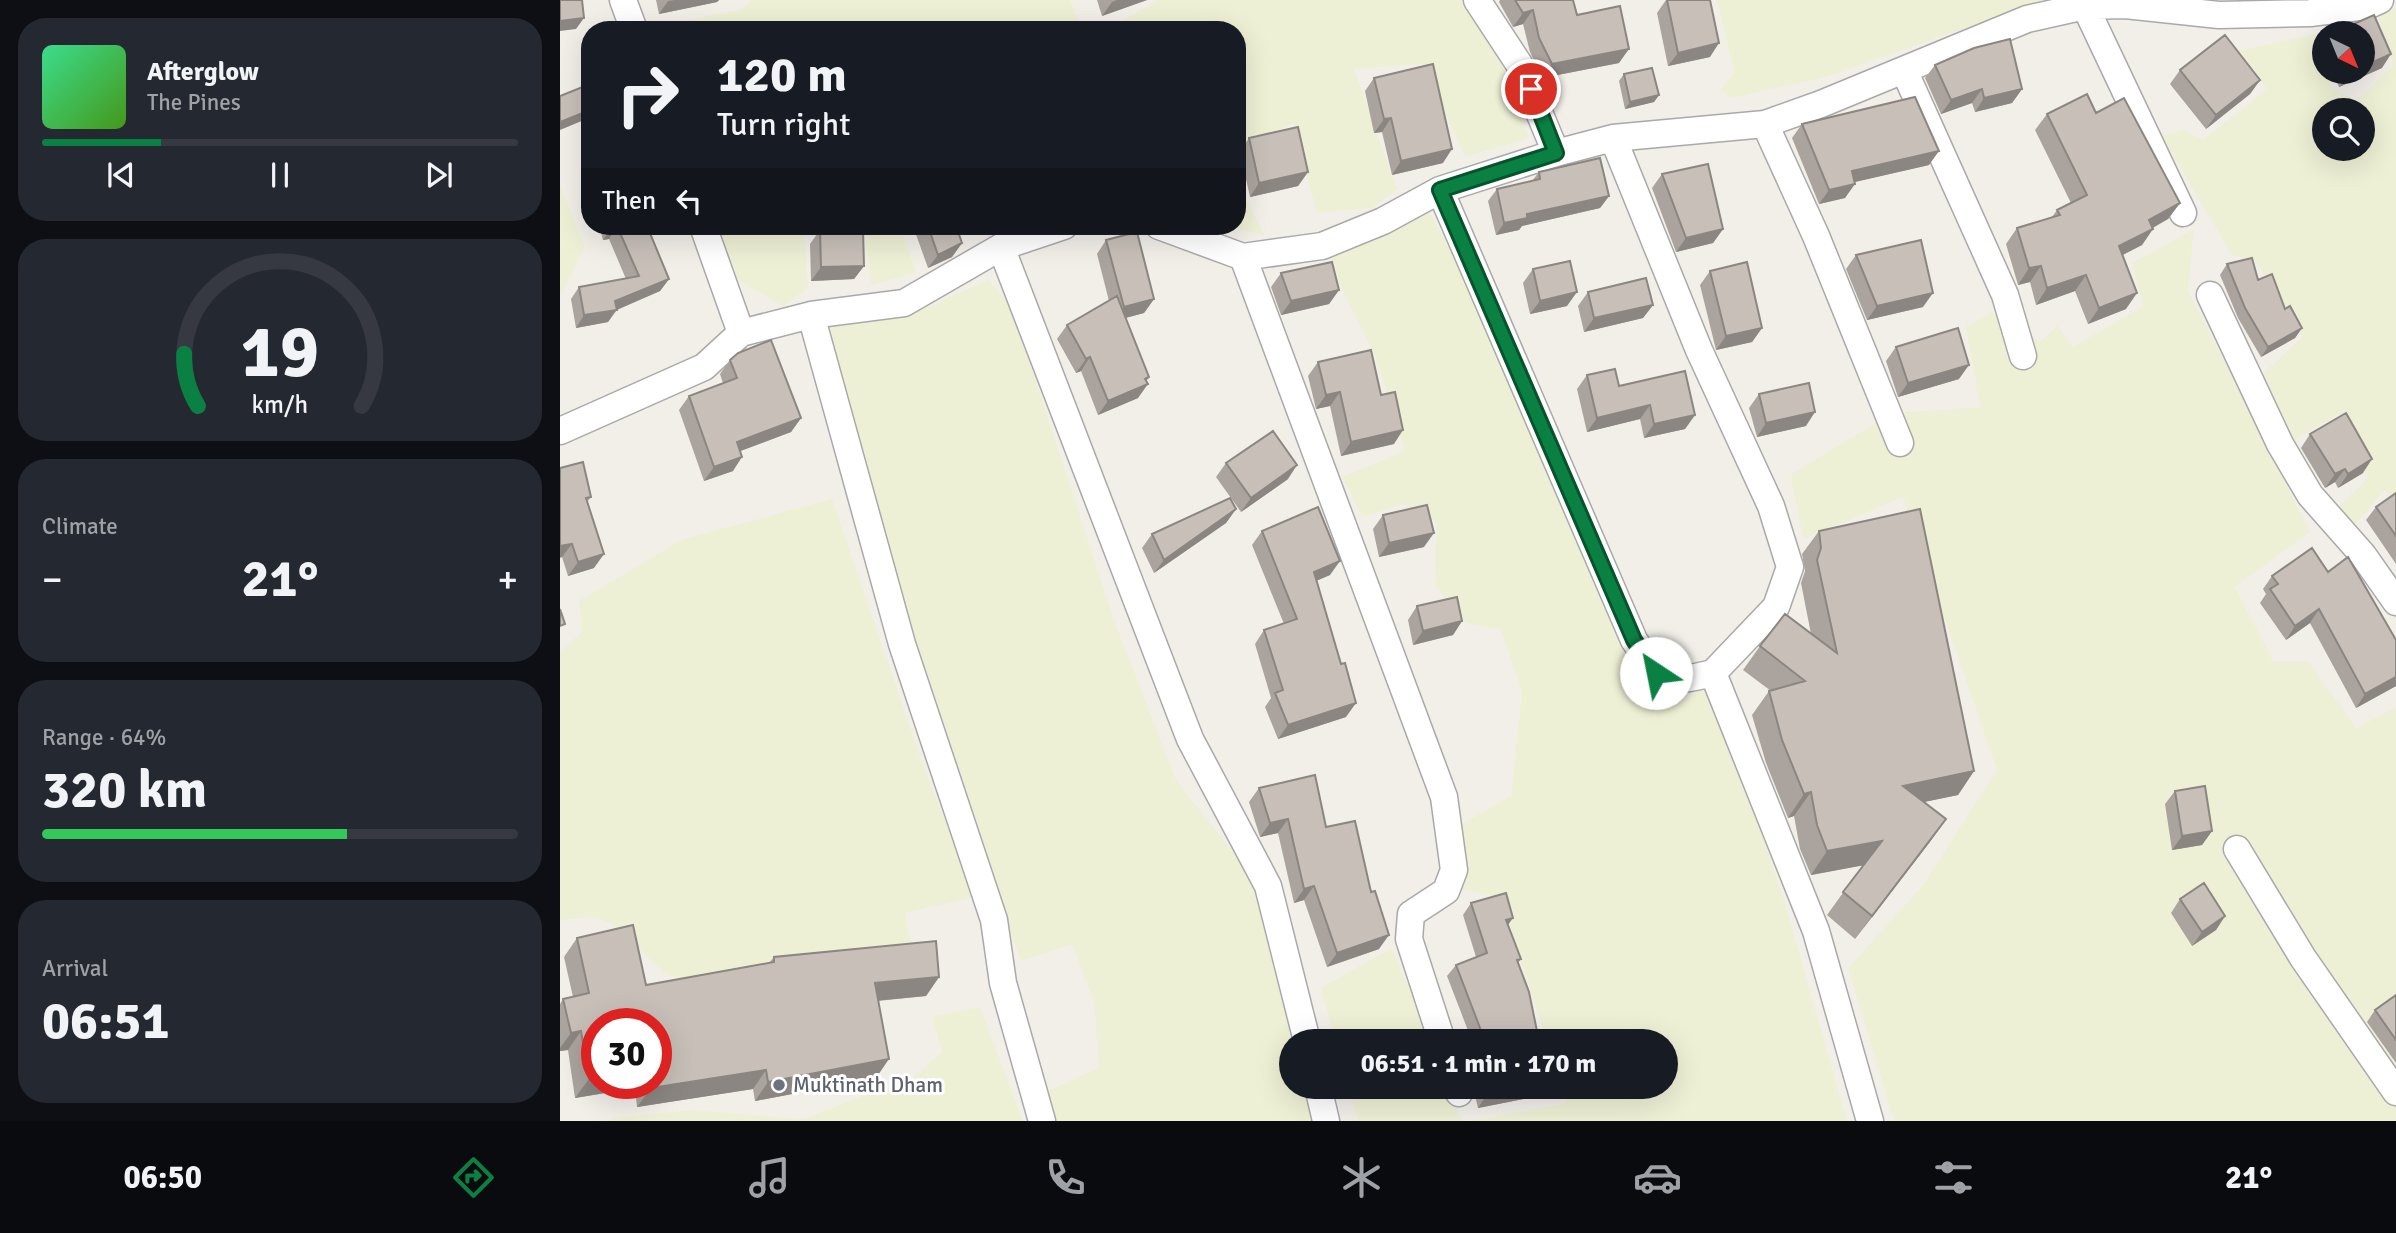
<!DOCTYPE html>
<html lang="en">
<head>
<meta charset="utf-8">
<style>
	body { margin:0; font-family:Signika,sans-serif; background:#242831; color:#f1f3f6; height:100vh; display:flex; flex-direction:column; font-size:26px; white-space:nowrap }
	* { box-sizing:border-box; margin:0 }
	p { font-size:23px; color:#9ea1a6 }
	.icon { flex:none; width:38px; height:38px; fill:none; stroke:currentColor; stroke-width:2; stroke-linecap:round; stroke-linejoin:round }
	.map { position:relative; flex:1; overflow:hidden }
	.side { display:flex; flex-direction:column; gap:18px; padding:18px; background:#0d0f14; width:560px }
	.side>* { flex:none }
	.guide { position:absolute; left:21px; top:21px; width:665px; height:214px; border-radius:28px; box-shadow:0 7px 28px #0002; background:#171b24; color:#f1f3f6; overflow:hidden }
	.needle { width:46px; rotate:137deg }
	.fabs { position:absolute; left:1752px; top:21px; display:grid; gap:14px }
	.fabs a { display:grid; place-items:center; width:63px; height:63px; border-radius:50%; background:#171b24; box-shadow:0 7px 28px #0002; font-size:35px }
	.speed { position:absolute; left:21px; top:1008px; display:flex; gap:14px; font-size:35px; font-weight:700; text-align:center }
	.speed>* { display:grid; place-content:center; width:91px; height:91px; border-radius:50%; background:#171b24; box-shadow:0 7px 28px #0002; line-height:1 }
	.speed .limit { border:10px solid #d22; background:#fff; color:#111 }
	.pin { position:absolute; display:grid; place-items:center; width:60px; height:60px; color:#fff; margin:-30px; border:4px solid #fff; border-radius:50%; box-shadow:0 2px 7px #0007 }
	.me { position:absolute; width:77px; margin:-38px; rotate:326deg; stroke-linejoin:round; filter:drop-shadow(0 0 5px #0008) }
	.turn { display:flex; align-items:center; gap:24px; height:147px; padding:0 21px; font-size:32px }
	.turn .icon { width:91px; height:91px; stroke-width:2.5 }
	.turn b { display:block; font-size:49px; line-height:60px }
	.then { display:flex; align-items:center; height:66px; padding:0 21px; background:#0003; gap:14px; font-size:26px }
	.big { font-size:52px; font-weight:700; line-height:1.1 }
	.side .widget { flex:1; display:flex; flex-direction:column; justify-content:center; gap:10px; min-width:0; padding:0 24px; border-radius:28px; background:#242831 }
	.side .dial { align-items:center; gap:0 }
	.dial svg { height:182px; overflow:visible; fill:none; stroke:#363941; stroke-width:7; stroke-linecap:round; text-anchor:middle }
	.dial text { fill:#f1f3f6; stroke:none }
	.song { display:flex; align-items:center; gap:21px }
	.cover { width:84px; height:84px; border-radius:10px; background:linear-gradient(135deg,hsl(150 70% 55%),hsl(100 70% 35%)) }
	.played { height:7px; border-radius:4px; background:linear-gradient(90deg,#0b8043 25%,#363941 25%) }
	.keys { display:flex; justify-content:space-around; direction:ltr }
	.heat { display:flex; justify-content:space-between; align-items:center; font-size:38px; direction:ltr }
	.charge { height:10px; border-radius:5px; background:linear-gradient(90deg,#34c759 64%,#363941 0) }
	.trip { position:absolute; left:719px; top:1029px; width:399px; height:70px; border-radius:35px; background:#171b24; box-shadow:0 7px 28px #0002; font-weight:700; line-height:70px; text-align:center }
	.tab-bar { display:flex; height:112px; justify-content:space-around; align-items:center; background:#090b0e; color:#9ea1a6 }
	.tab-bar .icon { width:49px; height:49px }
	.tab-bar .active { color:#0b8043 }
	.tab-bar b { font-size:32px; color:#f1f3f6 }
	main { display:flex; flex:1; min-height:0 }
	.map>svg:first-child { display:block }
	.farmland { fill:#eef0d5; fill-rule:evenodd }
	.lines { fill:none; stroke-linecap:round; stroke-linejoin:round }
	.minor-casing { stroke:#a9a9a9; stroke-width:29 }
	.minor { stroke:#fff; stroke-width:26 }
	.wall { fill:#aba49e; fill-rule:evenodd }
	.shaded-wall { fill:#8b8681 }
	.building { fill:#c7bfb8; stroke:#8b8681; stroke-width:2 }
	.route-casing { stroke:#07532c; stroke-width:18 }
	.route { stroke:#0b8043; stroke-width:12 }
	.worship-dot { fill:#6b7280; stroke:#fff; stroke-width:2.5 }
	.labels { text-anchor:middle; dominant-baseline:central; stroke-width:6; stroke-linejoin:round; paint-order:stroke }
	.worship-label { font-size:21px; fill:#5b616d; stroke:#fff; text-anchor:start }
</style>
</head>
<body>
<main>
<section class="side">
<div class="widget">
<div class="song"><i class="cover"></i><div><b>Afterglow</b><p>The Pines</p></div></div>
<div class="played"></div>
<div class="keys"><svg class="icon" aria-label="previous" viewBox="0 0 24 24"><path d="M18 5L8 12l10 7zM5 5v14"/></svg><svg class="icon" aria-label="pause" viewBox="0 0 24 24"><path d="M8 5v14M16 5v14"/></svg><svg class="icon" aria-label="next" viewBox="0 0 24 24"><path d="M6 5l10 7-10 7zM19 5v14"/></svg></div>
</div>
<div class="widget dial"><svg viewBox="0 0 100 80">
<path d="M14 69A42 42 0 1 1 86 69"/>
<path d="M14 69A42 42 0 0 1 8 46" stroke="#0b8043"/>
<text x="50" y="56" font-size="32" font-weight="700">19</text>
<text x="50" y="72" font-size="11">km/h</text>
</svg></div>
<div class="widget"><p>Climate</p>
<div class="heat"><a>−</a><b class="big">21°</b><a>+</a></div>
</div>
<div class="widget"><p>Range · 64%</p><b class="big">320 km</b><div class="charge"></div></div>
<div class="widget"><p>Arrival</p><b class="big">06:51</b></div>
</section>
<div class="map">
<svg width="1836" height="1121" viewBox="0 0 1836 1121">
	<rect width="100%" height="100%" fill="#f2efe9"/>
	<path class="farmland" d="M191,0H510L522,30H111L112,23L181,10Z
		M598,0H918L969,138L905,157L863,64L794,69L837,189L813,208L757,213L734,123L677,147V30H554L553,26Z
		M1157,0H1487L1262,78L1172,98L1160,90L1174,73Z
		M1836,7V507L1825,490L1794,526L1777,508L1809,477L1778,414L1730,443L1704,373L1743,336L1695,260L1672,255L1602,136L1623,130L1643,140L1707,89L1679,51L1755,34L1772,89L1797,100L1833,66L1819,17ZM1764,110H1802V149H1764Z
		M677,183L705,235L663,226H677Z
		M0,184L25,247L0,296Z
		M867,208L906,277L1056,616L1079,685L1126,699L1148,684V699L1162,717L1224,900L1287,1121H912L1007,1103L1002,1087H1106V1041H987L940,897L889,886L895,828L951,796L962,692L941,630L902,622L875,584L877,523L844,504L803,517L782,477L845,451L815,355L781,287L771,258Z
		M153,226H340L356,273L311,285L305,232L244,226L248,288L223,306L169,275Z
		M1634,229L1628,290L1750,532L1675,587L1713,661H1748L1796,728L1836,707V1121H1334L1288,968L1363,885L1437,770L1343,497L1244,539L1230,475L1332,413L1420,407L1406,327L1432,312L1480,342L1497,326L1513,347L1583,306L1572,263Z
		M428,280L451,305L554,620L616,780L697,883L736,1041H732V1087H746L753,1121H493L485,1092L539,1068L534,1002L512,944L461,961L306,499L267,325L359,311Z
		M272,499L362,762L415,897L345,913L353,949L125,980L103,972L58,928L37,917L0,920V652L21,633L20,600L121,540Z
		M832,948L870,1041H776L760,988Z
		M420,1007L463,1121H50V1118L133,1110L243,1119L353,1077L382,1052L372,1016Z
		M789,1087H888L902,1121H798Z"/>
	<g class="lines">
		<defs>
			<path id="minor" d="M63,0L74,30
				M917,0L959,64L996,153
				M1525,6L1623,213
				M1344,70L1445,295L1463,356
				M1205,124L1256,236L1340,443
				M1053,138L1139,350L1211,506L1230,567L1216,607L1153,673L1256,931L1310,1121
				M880,190L1074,640C1102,682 1104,685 1153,673
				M599,226L683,257L762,246L823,221L880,190L996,153L1053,138L1205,124L1261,104L1467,19L1525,6L1565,5L1659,15L1750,13L1807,6L1820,0
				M441,247L630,739L708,886L747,1041
				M683,257L884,797L894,870L886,891L851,914L849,939L882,1041
				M1650,295L1720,444L1750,495L1803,555L1836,602
				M251,315L342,644L434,920L443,983L482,1121
				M181,333L251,315L344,303L441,247L504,226
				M0,431L144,367L181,333L143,226
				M1677,849L1743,958L1836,1092
				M758,1087L766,1121
				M897,1087L899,1093"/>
		</defs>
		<use href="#minor" class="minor-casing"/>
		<use href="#minor" class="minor"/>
	</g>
	<path class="wall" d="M96,0H159L157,2L99,14Z
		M537,0H587L542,16Z
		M940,0H1013L1017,15L1059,63L982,78L970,52L963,24L953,27L939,2Z
		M1106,0L1150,57L1108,66L1097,13Z
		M1375,65L1462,89L1452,103L1415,112L1412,103L1381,114L1365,78Z
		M1822,68L1779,87L1773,72H1802Z
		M1620,70L1700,80L1690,94L1646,129L1610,84Z
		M1064,74L1099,95L1094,102L1065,109L1059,81Z
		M814,78L883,163L832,175L822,132L814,133L805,91Z
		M30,84V130H28L24,120Z
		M1536,113L1620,203L1608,219L1593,228L1582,245L1563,255L1566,309L1528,324L1515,291L1476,305L1470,282L1458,285L1446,244L1457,228L1492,217L1497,210L1511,203L1475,130L1487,114Z
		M1242,124L1369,165L1294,182L1285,198L1259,204L1232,138Z
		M689,138L748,172L738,186L690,197L680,152Z
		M979,172L1049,196L1040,208L962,226L959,230L936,235L928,201L937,189L972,181Z
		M1102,174L1163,229L1153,243L1116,252L1092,188Z
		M39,226H93L88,228L109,279L100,291L57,310L48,322L16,328L11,299L19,287L66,279L49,239L43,240Z
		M353,226H396L402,243L392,257L368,268Z
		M260,230L304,266L294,279L251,281L250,244Z
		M546,240L594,299L584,313L565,318L586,381L578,398L538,415L521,371L516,373L497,339L507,325L549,301L537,254Z
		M1296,255L1363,307L1307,320L1286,269Z
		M1667,264L1698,280L1742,328L1735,338L1701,357L1678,318L1660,275Z
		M973,269L1007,306L970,314L963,283Z
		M1150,271L1202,328L1192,342L1156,350L1140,285Z
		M721,273L779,290L769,304L721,315L711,287Z
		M1028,292L1093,305L1083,318L1024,332L1018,306Z
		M1336,347L1399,379L1338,397L1326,361Z
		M170,360L241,418L231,432L180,451L173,471L144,481L119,410L129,396L163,383L160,374Z
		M758,362L821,395L834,444L781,456L770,406L756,409L748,376Z
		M1027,375L1059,386L1135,415L1125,429L1084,438L1080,419L1027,432L1017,389Z
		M1199,394L1246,426L1197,437L1189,408Z
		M1750,434L1803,473L1778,488L1775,482L1765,488L1741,448Z
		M666,463L728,479L681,512L656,477Z
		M0,468L31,497L27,502L34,568L8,576L2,557Z
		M1836,493V564L1806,520L1816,507Z
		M676,509L666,523L594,573L582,548L592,534Z
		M823,515L864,547L819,557L813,529Z
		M702,531L770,575L756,581L786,717L718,739L705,707L711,698L695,644L704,630L724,624L692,545Z
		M1259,531L1414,771L1398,795L1363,802L1386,819L1369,843L1295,939L1267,915L1303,865L1251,875L1240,849L1234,816L1228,818L1206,763L1192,715L1209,691H1211L1183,670L1200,646L1251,634L1241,583L1245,571L1242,554Z
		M1768,572L1836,640V686L1796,708L1750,623L1726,640L1700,603L1706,594L1703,589L1712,576Z
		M857,606L902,621L893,635L853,645L848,620Z
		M699,788L766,827L811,892L819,949L767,967L744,900L734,903L718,833L700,837L689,802Z
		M1615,791L1652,831L1642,845L1612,850L1605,804Z
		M1620,899L1665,916L1656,930L1632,946L1611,913Z
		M911,903L948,925L961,959L958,963L979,1041H985H912L887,976L896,965L916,957L903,915Z
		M17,938L86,985L209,963L214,957L379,977L366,996L318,1001L316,1078L195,1101L193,1089L77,1107L75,1088L15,1098L8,1050L0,1051V1004L3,999L13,997L4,957ZM96,1024V1083H37Z
		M1836,995V1063L1807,1022L1815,1010Z
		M913,1087H990L984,1095L918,1108Z"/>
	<path class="shaded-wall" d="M115,0H159L157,2L99,14L108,1Z
		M557,0H587L542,16L552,2Z
		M973,10L963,24L953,27L963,13Z
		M24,18L16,29L0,31V21Z
		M1159,43L1150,57L1108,66L1118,53Z
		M1069,49L1059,63L982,78L992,64Z
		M1831,54L1822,68L1779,87L1789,73L1793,72H1802V67Z
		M1700,80L1690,94L1646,129L1656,115Z
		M1422,89L1412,103L1381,114L1391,100Z
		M1462,89L1452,103L1415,112L1424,98Z
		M1099,95L1094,102L1065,109L1070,102Z
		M30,110V112L24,120L0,130V122Z
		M831,118L822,132L814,133L824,119Z
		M892,149L883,163L832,175L841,161Z
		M1379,151L1369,165L1282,185L1292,171Z
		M748,172L738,186L690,197L699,183Z
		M1295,184L1285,198L1259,204L1269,190Z
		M1049,196L1040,208L962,226L959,230L936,235L944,223L967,214Z
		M1620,203L1608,219L1577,236L1589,220Z
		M57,226L49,239L43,240L52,228Z
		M1163,229L1153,243L1116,252L1126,238Z
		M1593,229L1582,245L1548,262L1559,246Z
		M402,243L392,257L368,268L378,255Z
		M304,266L294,279L251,281L261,267Z
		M1481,266L1470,282L1458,285L1469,268Z
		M1526,275L1515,291L1476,305L1487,288Z
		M109,279L100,291L56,310L48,322L16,328L24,315Z
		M779,290L769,304L721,315L731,301Z
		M1017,292L1007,306L970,314L980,301Z
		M1373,293L1363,307L1307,320L1317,306Z
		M1577,293L1566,309L1528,324L1539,308Z
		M594,299L584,313L554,321L564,307Z
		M1093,305L1083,318L1024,332L1034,318Z
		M1202,328L1192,342L1156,350L1166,336Z
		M1742,328L1735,338L1701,357L1708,347Z
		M530,357L521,371L516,373L526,359Z
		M1409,365L1399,379L1338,397L1348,383Z
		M589,377L582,387L588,384L578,398L538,415L548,401Z
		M780,392L770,406L756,409L766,395Z
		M1090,405L1080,419L1027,432L1037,418Z
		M1255,412L1246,426L1197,437L1206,423Z
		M1135,415L1125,429L1084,438L1094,424Z
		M241,418L231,432L167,456L177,442Z
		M843,430L834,444L781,456L791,442Z
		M182,457L173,471L144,481L154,467Z
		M1812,459L1803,473L1778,488L1788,474Z
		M737,465L728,479L681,512L691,498Z
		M1785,469L1775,482L1765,488L1775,474Z
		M676,509L666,523L594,573L604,560Z
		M874,533L864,547L819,557L829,543Z
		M12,544L2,557L0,558V546Z
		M44,554L34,568L8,576L18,562Z
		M780,561L770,575L744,586L754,572Z
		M1759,609L1750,623L1726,640L1735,626Z
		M902,621L893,635L853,645L863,631Z
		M1836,677V686L1796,708L1805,694Z
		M796,703L786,717L718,739L728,725Z
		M1414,771L1398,795L1326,810L1343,786Z
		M1251,792L1234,816L1228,818L1244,794Z
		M728,819L718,833L700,837L710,823Z
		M1386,819L1369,843L1295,939L1312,916Z
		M1652,831L1642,845L1612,850L1622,836Z
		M1322,841L1305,865L1251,875L1267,851Z
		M754,886L744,900L734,903L744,889Z
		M1665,916L1656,930L1632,946L1642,932Z
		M953,918L945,929L946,920Z
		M829,935L819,949L767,967L777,953Z
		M379,977L366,996L302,1002L315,983Z
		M21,1031L8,1050L0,1051V1048L11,1033Z
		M329,1059L316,1078L195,1101L208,1082Z
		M206,1070L193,1089L77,1107L91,1088Z
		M37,1078V1083H78L75,1088L15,1098L29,1079Z
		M974,1087H990L984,1095L918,1108L926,1096Z"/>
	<path class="building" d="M0,0H22L24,18L0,21Z
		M955,0H1013L1017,15L1060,6L1069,49L992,64L979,38L973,10L963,13Z
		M1107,0H1150L1159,43L1118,53Z
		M1814,15L1831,54L1802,67V33H1773Z
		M1665,35L1700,80L1656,115L1620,70Z
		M1450,39L1462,89L1424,98L1422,89L1391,100L1375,65L1414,48Z
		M873,64L892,149L841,161L831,118L824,119L814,78Z
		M1092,68L1099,95L1070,102L1064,74Z
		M30,84V110L0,122V96Z
		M1527,94L1536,113L1564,98L1620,203L1589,220L1593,229L1559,246L1577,293L1539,308L1526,275L1487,288L1481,266L1469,268L1457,228L1500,215L1497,210L1527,195L1487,114Z
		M1355,97L1379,151L1292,171L1295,184L1269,190L1242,124Z
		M738,127L748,172L699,183L689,138Z
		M1040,158L1049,196L967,214V218L944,223L937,189L980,179L979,172Z
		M1148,164L1163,229L1126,238L1102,174Z
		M51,226H87L109,279L55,301L57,310L24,315L19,287L79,276L57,226L52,228Z
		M368,226H396L402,243L378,255Z
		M303,229L304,266L261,267L260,230Z
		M577,232L594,299L564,307L546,240Z
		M1361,240L1373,293L1317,306L1296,255Z
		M1692,258L1698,280L1712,274L1725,309L1730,306L1742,328L1708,347L1685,308L1667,264Z
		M1010,261L1017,292L980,301L973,269Z
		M772,262L779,290L731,301L721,273Z
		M1187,262L1202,328L1166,336L1150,271Z
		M1086,278L1093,305L1034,318L1028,292Z
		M557,296L589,377L585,379L588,384L548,401L530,357L526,359L507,325Z
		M1398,328L1409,365L1348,383L1336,347Z
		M211,340L241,418L177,442L182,457L154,467L129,396L177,378L170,360L178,353Z
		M811,350L821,395L835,392L843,430L791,442L780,392L766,395L758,362Z
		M1055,369L1059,386L1125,371L1135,415L1094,424L1090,405L1037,418L1027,375Z
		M1249,383L1255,412L1206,423L1199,394Z
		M1786,413L1812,459L1788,474L1785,469L1775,474L1750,434Z
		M713,431L737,465L691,498L666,463Z
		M23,462L31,497L26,498L44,554L18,562L12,544L0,546V468Z
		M1836,493V536L1816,507Z
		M670,498L676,509L604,560L592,534Z
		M867,505L874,533L829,543L823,515Z
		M758,507L780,561L754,572L781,664L785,663L796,703L728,725L715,693L723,690L704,630L737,619L702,531Z
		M1360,509L1414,771L1343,786L1386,819L1312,916L1283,892L1322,841L1267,851L1257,825L1251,792L1244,794L1222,740L1209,691L1245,681L1200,646L1225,614L1277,653L1257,560L1261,548L1259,531Z
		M1752,548L1768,572L1788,557L1836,640V677L1805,694L1759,609L1735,626L1710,589L1718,584L1712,576Z
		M897,597L902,621L863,631L857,606Z
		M0,609L5,624L0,626Z
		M755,775L766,827L795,821L811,892L815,891L829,935L777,953L754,886L744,889L728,819L710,823L699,788Z
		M1645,786L1652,831L1622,836L1615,791Z
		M1644,883L1665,916L1642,932L1620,899Z
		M946,893L953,918L946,920L961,959L957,960L969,992L979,1041L984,1040L985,1041H925L896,965L927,953L911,903Z
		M73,925L86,985L214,962V957L376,941L379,977L315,983L329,1059L208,1082L206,1070L91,1088L90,1083H96V1024H37V1078L29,1079L21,1031L11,1033L3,999L29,993L17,938Z
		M1836,995V1040L1815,1010Z
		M924,1087H974L926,1096Z"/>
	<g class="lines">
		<defs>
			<path id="route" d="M971,89L996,153L880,190L1074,640L1096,673"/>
		</defs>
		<use href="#route" class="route-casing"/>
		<use href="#route" class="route"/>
	</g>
	<circle class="worship-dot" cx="219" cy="1085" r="7"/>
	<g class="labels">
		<g class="worship-label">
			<text x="233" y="1085">Muktinath Dham</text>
		</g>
	</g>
</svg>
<div class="fabs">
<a><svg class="needle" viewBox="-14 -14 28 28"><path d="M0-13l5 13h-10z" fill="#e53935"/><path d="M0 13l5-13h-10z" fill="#9ea1a6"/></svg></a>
<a><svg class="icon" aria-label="search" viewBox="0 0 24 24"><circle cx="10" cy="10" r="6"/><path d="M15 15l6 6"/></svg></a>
</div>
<div class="speed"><div class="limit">30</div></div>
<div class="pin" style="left:971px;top:89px;background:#d93025"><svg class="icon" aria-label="arrive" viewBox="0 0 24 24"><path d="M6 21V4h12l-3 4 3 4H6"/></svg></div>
<svg class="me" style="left:1096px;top:673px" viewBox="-20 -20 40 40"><circle r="19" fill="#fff"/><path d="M0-13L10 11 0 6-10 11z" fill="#0b8043"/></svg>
<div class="trip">06:51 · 1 min · 170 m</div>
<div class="guide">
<div class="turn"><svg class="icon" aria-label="right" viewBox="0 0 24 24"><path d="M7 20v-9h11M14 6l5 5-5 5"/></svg><div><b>120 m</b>Turn right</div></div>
<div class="then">Then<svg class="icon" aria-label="left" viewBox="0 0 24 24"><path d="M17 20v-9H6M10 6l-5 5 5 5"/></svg></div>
</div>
</div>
</main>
<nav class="tab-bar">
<b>06:50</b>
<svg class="icon active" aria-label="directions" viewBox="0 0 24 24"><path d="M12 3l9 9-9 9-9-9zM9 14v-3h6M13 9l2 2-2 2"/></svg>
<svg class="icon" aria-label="music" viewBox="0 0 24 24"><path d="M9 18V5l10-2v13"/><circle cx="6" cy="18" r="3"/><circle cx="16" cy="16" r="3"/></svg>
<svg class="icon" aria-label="phone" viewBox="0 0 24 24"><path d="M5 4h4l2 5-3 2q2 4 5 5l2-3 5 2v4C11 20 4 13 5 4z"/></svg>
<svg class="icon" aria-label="climate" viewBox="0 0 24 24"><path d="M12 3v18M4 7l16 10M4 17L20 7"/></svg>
<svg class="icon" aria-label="car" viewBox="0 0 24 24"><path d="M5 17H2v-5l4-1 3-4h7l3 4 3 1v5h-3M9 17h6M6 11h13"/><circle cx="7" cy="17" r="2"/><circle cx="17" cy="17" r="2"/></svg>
<svg class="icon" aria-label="filters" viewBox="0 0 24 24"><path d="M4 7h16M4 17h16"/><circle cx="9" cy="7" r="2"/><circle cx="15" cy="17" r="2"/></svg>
<b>21°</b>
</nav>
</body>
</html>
